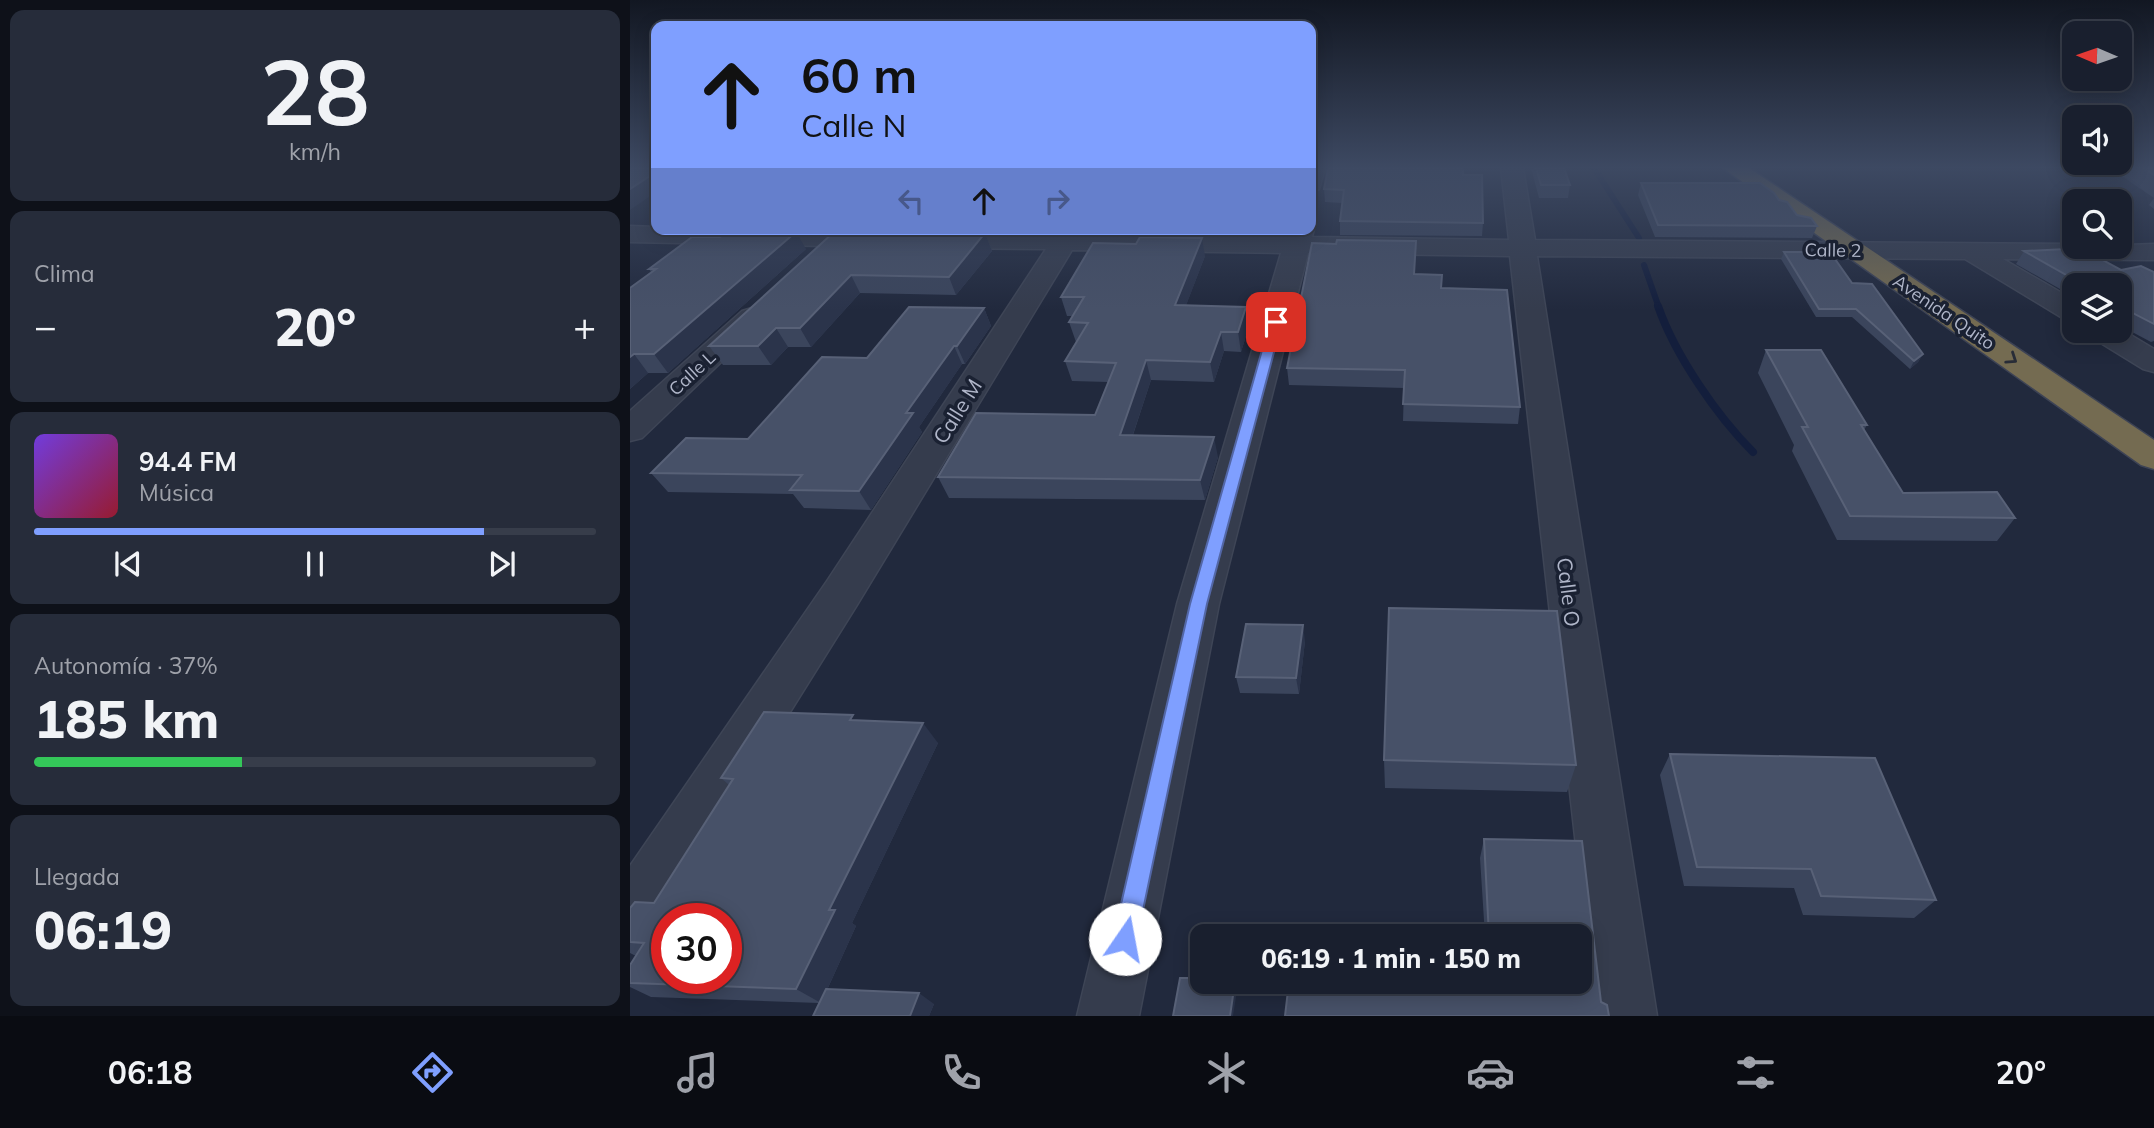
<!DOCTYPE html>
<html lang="es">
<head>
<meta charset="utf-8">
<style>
	body { margin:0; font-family:Mulish,sans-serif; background:#262c3a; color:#f1f3f6; height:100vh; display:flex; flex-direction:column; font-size:26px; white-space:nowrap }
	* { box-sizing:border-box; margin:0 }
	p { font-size:23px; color:#9fa2aa }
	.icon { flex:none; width:38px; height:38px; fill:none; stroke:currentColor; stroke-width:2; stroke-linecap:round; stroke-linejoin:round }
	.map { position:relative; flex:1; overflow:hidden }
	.panel { display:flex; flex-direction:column; gap:10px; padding:10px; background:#0e1119; width:630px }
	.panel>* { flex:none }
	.guide { position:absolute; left:21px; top:21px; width:665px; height:214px; border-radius:14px; box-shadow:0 4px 18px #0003,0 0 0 2px #373d4a; background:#7f9fff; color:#111; overflow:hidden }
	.needle { width:46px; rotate:272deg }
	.fabs { position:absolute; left:1432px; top:21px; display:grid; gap:14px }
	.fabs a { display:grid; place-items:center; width:70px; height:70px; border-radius:14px; background:#191f2e; box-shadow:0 4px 18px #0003,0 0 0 2px #373d4a; font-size:35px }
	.speed { position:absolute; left:21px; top:903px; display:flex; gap:14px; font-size:35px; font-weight:700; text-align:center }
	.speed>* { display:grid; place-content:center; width:91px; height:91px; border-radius:50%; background:#191f2e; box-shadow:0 4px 18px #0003,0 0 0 2px #373d4a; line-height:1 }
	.speed .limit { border:10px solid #d22; background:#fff; color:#111 }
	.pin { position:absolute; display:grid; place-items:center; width:60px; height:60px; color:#fff; margin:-30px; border-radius:14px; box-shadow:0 4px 10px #0006 }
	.me { position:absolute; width:77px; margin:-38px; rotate:12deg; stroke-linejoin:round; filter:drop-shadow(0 0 5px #0008) }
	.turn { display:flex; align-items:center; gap:24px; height:147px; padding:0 35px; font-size:32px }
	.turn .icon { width:91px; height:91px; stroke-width:2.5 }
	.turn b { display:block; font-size:49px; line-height:60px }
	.lanes { display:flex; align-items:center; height:66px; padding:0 35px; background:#0003; justify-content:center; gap:35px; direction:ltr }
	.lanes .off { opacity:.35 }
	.big { font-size:52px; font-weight:800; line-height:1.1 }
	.panel .tile { flex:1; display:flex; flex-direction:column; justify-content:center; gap:10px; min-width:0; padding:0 24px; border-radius:14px; background:#262c3a }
	.panel .dial { align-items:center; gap:0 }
	.dial b { font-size:91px; line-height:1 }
	.song { display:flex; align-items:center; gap:21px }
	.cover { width:84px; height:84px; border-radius:10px; background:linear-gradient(135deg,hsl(260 70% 55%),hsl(350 70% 35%)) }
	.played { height:7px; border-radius:4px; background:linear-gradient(90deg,#7f9fff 80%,#373d4a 80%) }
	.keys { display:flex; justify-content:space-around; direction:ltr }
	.heat { display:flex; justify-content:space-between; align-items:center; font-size:38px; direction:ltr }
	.charge { height:10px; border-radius:5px; background:linear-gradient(90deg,#34c759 37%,#373d4a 0) }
	.trip { position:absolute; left:560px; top:924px; width:402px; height:70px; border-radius:14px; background:#191f2e; box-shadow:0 4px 18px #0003,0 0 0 2px #373d4a; font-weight:800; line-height:70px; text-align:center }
	.tabs { display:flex; height:112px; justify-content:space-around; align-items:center; background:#0a0c12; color:#9fa2aa }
	.tabs .icon { width:49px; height:49px }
	.tabs .active { color:#7f9fff }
	.tabs b { font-size:32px; color:#f1f3f6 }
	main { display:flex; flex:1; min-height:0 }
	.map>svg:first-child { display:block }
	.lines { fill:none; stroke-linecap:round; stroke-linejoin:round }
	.stream-far1 { stroke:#131e3c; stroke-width:6 }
	.stream { stroke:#131e3c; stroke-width:8 }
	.minor-casing { stroke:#3e4556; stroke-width:3 }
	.highway-casing { stroke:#3d4355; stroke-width:3 }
	.minor { fill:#353c4d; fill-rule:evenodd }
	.highway { fill:#746b51; fill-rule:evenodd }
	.wall { fill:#3b455c }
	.shaded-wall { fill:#2b344b }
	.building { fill:#475168; stroke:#586177; stroke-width:2; fill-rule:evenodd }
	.oneway { stroke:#282c37 }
	.route { fill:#7f9fff; stroke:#5367a6; stroke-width:2 }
	.labels { text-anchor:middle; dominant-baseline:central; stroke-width:7; stroke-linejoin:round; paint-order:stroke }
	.far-street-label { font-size:18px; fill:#b0b6c9; stroke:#1a2132 }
	.street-label { font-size:21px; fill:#b0b6c9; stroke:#1a2132 }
</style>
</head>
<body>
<main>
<section class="panel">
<div class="tile dial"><b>28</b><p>km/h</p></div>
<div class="tile"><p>Clima</p>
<div class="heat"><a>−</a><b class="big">20°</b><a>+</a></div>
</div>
<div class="tile">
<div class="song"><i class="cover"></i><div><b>94.4 FM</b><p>Música</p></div></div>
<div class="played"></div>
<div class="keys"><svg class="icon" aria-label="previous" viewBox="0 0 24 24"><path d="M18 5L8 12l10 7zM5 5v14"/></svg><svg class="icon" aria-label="pause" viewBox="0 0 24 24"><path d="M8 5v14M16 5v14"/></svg><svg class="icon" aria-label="next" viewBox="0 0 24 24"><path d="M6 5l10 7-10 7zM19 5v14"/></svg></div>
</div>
<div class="tile"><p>Autonomía · 37%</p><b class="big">185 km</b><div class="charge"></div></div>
<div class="tile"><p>Llegada</p><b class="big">06:19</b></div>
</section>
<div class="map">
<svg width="1524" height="1016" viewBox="0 0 1524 1016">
	<rect width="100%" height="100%" fill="#21293d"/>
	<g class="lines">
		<path class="stream-far1" d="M964,168L1009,238
			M1014,265L1029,308"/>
		<path class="stream" d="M1028,306C1045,355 1087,416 1123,452"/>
		<defs>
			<path id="minor" d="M681,168H695L689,189L681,191Z
				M871,168H893L905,240L1444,244V247L1524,244V260L1373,259L1444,300V322L1434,319L1335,259L907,256L1027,1016H965L880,256L678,253L589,604L509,1016H447L547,604L651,253L442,250L227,605L20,936L0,945V866L197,581L416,249L305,248L296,246L292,240L296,234L305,232L426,234L429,229H455L452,234L656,237L658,229H681V225L684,229L682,237L879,240Z
				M0,226L26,227V229L248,231L257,233L261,239L257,245L248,247L0,242Z
				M122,308L132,311L137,317L132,323L12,438L0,441V411L112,311Z
				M1489,328L1524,349V372L1513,369L1461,337L1457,331H1489Z"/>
			<path id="highway" d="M1093,168H1119L1524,440V469L1511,465Z"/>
		</defs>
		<use href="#minor" class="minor-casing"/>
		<use href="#highway" class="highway-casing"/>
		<use href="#minor" class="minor"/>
		<use href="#highway" class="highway"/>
	</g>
	<path class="wall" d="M901,168H934L940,185L938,198H909Z
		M1480,168H1524V209L1519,205L1524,198Z
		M833,175L853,223L852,236L710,235V221L712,203L695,202L694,189Z
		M1011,183L1149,200L1167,215L1187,226L1182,238L1025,237L1008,195Z
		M334,229H420L419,230Z
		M204,232L355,233L362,251L326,295L230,293L181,347H158L141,365H93L79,346Z
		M786,241L784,274L811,288L890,407L888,424L773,421L774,388L659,385L657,368L706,244Z
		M176,249L38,373H18L0,389V288L21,272L19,269Z
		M1394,251L1443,254L1491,270L1524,272V341L1521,342L1489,325V285H1444V297L1386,264Z
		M1154,252L1222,283L1293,354L1288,362L1280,369L1222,317H1186L1151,259Z
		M575,256L556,305L616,307L619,326L611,352L594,351L584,382L521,380L503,435L588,457L575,500L319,498L308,477L465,415L478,382L442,381L435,361L446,342L439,322L443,316H437L431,297Z
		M354,308L361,326L335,364H332L289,427L292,432L241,510L174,508L163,494L38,492L21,473L118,439L237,358Z
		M1136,350L1237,425L1234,430L1273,493L1385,518L1367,541L1207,540L1162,451L1164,445L1128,373Z
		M675,641L669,694L610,693L606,677Z
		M228,721L308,743L222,923L226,926L197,990L304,1004L299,1016H183L189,1003L21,997L0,987V965L6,956L0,953V908L24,903L99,785L91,778Z
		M1040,754L1306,900L1284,918L1173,915L1164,888L1054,886L1030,775Z
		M754,760L946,765L937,792L755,788Z
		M854,839L952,841L971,1002L977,1005L979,1016H655L659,982H950V936H855L850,858Z"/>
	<path class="shaded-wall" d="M26,172V192L0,210V189Z
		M166,232L176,249L38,373L24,354Z
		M355,233L362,251L326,295L319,277Z
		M572,238L575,256L549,324L545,305Z
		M221,275L230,293L181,347L170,328Z
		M616,307L619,326L611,352L608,332Z
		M354,308L361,326L335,364L327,346Z
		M146,328L158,347L141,365L128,346Z
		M591,332L594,351L584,382L580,362Z
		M324,346L332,364L289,427L292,432L241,510L229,491L276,413Z
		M4,354L18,373L0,389V357Z
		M1293,354L1288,362L1280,369L1284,361Z
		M516,360L521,380L496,455L490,435Z
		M584,437L588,457L575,500L570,480Z
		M673,625L675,641L669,694L666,678Z
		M293,723L308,743L222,923L226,926L191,1003L166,989L199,910Z
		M605,982H607L608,984L603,1016H600Z
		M289,993L304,1004L299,1016H280Z"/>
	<path class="building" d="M0,168H26V172L0,189Z
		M698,168H833V175H852L853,223L710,221L714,190L694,189Z
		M906,168H934L940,185H911Z
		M1513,168H1524V175Z
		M1011,183H1130L1144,193L1149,200L1157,202L1167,215L1181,218L1187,226L1028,225Z
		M100,230L166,232L24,354H4L0,357V288L26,269H19L62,237H90Z
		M204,232L355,233L319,277L221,275L170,328H146L128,346H79Z
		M510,237L572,238L545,305L616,307L608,332H591L580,362L516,360L490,435L584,437L570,480L308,477L346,413L465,415L486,363L435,361L458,323L439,322L454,297H431L463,243L506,244Z
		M707,240L786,241L784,274L812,275L811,288L877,290L890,407L773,404L775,370L657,368L682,243L706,244Z
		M1437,249L1443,254L1456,251L1491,270L1511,266L1524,272V324L1489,306V285H1454L1394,251Z
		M1154,252H1200L1222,283L1242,284L1293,354L1284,361L1226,309H1189Z
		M279,307L354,308L327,346H324L276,413H283L229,491L160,490L172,475L21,473L56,438L118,439L192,357L237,358Z
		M1136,350H1191L1237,425H1231L1273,493L1367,492L1385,518L1220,516L1172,427H1178Z
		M759,608L927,611L946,765L754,760Z
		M616,624L673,625L666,678L606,677Z
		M134,712L223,715L220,720L293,723L199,910H205L166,989L0,983V965L14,943L0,942V908L5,902L24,903L103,779L91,778ZM37,919H96V978H37Z
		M1040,754L1245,758L1306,900L1191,896L1181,869L1067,867Z
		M854,839L952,841L971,1002L977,1005L979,1016H655L659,982H950V936H859Z
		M664,929L741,931V936H664Z
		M550,978H572V982H605L600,1016H543Z
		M196,989L289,993L280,1016H183Z"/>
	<defs><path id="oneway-chevron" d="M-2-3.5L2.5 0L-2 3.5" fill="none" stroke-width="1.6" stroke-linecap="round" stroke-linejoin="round" transform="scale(1.75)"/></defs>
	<use class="oneway" href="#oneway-chevron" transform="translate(1382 359) rotate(34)"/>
	<linearGradient id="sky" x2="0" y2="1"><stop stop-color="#121722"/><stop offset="0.54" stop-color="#3d4962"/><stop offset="1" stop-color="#3d4962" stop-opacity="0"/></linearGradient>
	<rect width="1524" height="310" fill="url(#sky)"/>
	<path class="route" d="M646,319L652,322L577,604L507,939L503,947L495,951L486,947L483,939L560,604L640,322Z"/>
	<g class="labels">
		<g class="far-street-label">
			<text transform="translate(1203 250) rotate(1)">Calle 2</text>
			<text transform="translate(1314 312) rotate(34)">Avenida Quito</text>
			<text transform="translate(62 373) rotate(-43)">Calle L</text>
		</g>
		<g class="street-label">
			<text transform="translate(327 411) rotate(-58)">Calle M</text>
			<text transform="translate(939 592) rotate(83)">Calle O</text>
		</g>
	</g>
</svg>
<div class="fabs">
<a><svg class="needle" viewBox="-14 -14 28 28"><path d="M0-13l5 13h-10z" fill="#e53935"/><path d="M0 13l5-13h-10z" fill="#9fa2aa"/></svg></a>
<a><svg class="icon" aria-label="sound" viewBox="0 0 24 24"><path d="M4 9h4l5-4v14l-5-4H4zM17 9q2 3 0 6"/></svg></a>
<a><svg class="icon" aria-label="search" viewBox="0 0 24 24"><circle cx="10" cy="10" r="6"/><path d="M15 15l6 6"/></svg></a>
<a><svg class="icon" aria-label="layers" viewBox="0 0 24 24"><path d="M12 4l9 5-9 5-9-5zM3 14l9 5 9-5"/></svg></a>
</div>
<div class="speed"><div class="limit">30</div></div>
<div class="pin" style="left:646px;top:322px;background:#d93025"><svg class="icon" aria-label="arrive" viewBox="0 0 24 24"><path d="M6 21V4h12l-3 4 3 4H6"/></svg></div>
<svg class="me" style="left:495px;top:939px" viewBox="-20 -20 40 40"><circle r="19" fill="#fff"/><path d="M0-13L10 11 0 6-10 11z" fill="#7f9fff"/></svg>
<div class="trip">06:19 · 1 min · 150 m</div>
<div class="guide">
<div class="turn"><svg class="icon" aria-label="ahead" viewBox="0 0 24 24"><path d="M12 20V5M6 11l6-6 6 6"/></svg><div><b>60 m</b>Calle N</div></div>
<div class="lanes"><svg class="icon off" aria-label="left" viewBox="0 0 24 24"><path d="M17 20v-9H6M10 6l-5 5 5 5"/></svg><svg class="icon" aria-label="ahead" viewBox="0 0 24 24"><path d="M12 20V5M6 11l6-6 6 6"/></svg><svg class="icon off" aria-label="right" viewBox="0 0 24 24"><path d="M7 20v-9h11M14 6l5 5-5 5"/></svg></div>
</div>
</div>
</main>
<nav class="tabs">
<b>06:18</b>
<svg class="icon active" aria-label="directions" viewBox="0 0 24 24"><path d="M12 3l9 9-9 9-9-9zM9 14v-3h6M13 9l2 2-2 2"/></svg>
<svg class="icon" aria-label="music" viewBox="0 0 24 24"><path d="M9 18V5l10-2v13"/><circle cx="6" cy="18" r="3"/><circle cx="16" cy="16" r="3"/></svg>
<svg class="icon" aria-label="phone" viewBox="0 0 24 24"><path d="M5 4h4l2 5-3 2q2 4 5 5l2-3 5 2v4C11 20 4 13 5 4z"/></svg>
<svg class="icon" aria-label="climate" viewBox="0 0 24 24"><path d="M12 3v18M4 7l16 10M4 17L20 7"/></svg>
<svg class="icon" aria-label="car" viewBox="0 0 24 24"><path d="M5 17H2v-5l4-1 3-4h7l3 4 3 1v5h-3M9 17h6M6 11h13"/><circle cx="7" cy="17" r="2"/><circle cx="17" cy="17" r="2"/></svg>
<svg class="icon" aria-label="filters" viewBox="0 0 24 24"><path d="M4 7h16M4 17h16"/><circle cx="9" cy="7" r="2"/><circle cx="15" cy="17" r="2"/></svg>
<b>20°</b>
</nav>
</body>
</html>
